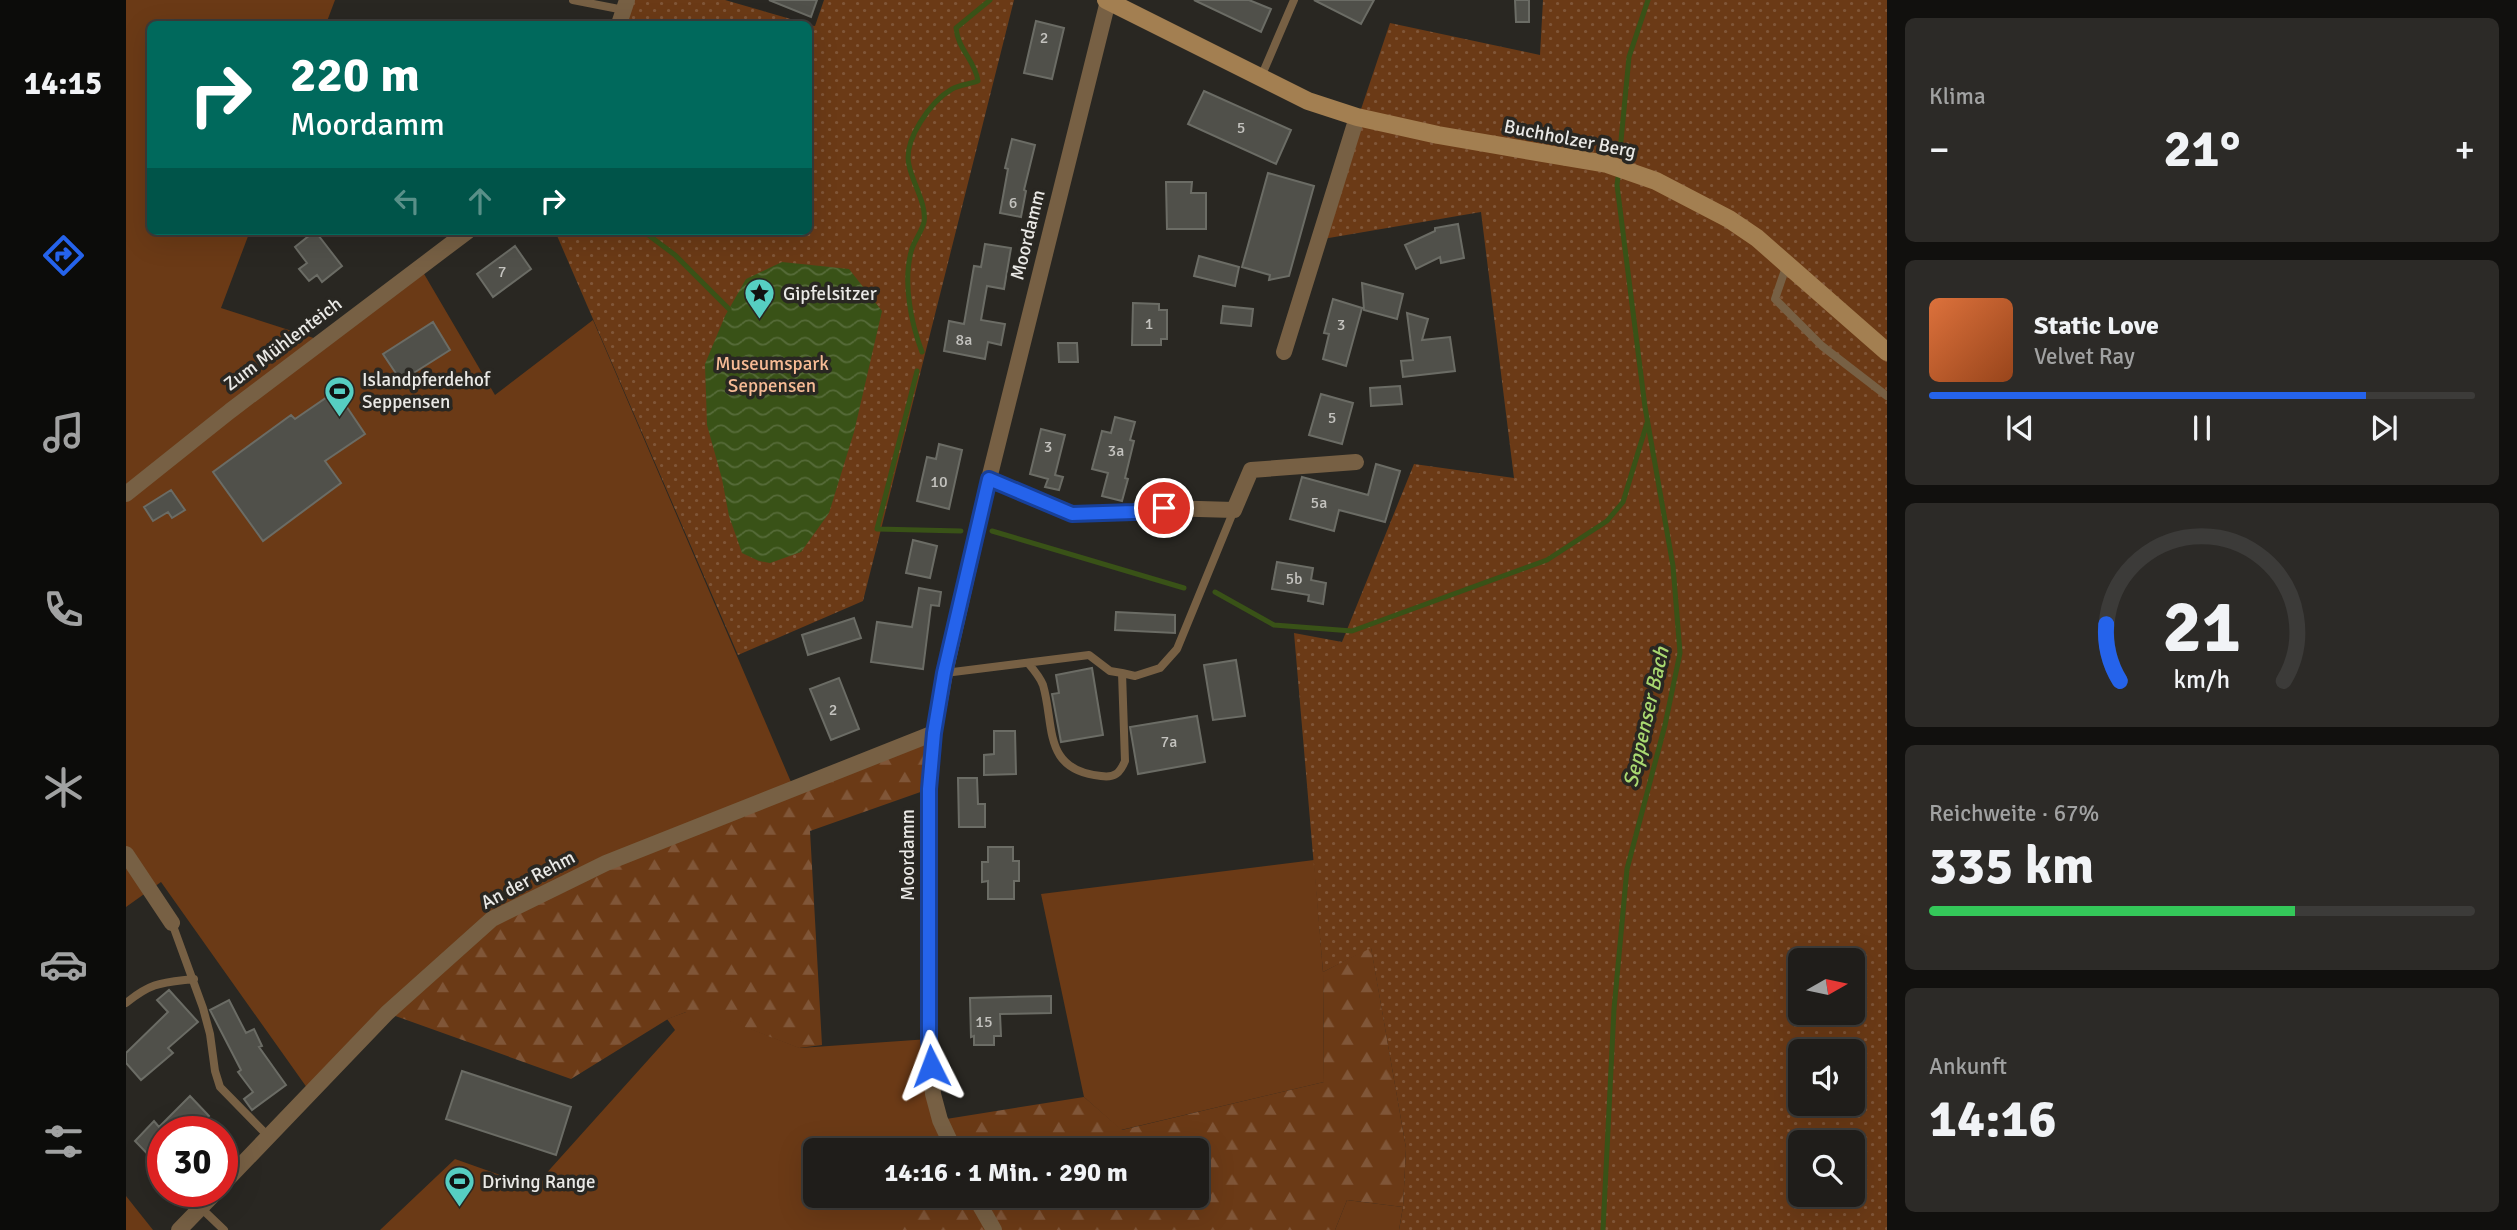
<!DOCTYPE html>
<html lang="de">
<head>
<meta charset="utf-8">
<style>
	body { margin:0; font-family:Signika,sans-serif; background:#2c2a27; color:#f1f3f6; height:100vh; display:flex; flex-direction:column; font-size:26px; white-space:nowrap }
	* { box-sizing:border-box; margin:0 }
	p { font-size:23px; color:#a1a2a2 }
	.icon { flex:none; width:38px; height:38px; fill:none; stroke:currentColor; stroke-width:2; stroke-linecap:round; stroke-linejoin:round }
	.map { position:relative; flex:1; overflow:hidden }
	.drawer { display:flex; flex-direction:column; gap:18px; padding:18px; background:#11100e; width:630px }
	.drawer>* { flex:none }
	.banner { position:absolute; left:21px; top:21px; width:665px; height:214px; border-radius:10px; box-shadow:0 7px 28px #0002,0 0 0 2px #3c3b39; background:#00695c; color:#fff; overflow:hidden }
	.needle { width:46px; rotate:81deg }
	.tools { position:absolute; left:1662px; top:948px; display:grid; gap:14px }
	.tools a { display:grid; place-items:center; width:77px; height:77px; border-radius:10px; background:#1f1d1a; box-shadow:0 7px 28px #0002,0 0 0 2px #3c3b39; font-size:35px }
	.speed { position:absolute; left:21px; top:1116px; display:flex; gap:14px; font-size:35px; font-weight:700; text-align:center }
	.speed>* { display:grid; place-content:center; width:91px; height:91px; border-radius:50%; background:#1f1d1a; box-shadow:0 7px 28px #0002,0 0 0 2px #3c3b39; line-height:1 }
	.speed .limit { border:10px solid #d22; background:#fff; color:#111 }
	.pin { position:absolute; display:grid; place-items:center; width:60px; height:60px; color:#fff; margin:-30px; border:4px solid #fff; border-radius:50%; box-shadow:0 2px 7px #0007 }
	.me { position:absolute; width:77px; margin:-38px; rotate:357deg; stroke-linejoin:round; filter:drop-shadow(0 0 5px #0008) }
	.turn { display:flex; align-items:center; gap:24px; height:147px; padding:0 28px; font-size:32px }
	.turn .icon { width:91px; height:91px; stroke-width:2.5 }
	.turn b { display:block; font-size:49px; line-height:60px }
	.lanes { display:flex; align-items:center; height:66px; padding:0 28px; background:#0003; justify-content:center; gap:35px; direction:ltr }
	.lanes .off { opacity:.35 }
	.big { font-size:52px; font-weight:700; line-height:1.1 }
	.drawer .card { flex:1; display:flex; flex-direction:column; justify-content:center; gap:10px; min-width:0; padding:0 24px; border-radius:10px; background:#2c2a27 }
	.drawer .dial { align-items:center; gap:0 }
	.dial svg { height:182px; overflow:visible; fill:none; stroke:#3c3b39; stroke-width:7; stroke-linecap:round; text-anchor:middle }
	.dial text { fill:#f1f3f6; stroke:none }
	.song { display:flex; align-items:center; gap:21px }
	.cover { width:84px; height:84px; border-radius:10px; background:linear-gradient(135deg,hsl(20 70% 55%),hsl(20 70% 35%)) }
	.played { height:7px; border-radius:4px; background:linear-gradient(90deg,#2563eb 80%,#3c3b39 80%) }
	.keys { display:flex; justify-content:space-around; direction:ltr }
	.heat { display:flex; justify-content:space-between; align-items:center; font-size:38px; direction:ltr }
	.charge { height:10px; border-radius:5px; background:linear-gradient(90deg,#34c759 67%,#3c3b39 0) }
	.trip { position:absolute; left:677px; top:1138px; width:406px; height:70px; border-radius:10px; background:#1f1d1a; box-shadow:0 7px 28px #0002,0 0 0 2px #3c3b39; font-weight:700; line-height:70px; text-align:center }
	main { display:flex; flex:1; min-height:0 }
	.tabs { display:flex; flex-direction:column; width:126px; justify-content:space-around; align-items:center; background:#0c0c0a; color:#a1a2a2 }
	.tabs .icon { width:49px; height:49px }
	.tabs .selected { color:#2563eb }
	.tabs b { font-size:32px; color:#f1f3f6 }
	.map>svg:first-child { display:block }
	.grass { fill:#6b3a16 }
	.forest { fill:url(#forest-firs) }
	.park { fill:url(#park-dots); fill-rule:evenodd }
	.water { fill:url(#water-waves) }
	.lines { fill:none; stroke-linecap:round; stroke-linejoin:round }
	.stream { stroke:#395217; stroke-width:5 }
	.building { fill:#50504a; stroke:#6b6c65; stroke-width:2 }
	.lane { stroke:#776044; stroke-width:8 }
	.street { stroke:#776044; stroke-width:16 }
	.secondary { stroke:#a37f51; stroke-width:18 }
	.route-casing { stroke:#184099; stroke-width:18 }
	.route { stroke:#2563eb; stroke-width:12 }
	.labels { text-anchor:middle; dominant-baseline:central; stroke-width:7; stroke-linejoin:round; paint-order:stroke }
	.number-label { font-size:16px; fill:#c4c3bf }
	.street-label { font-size:19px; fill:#eae9e6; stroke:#292722 }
	.poi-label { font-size:19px; fill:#eae9e6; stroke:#292722; text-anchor:start }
	.park-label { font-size:19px; fill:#f7bb95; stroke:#292722 }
	.water-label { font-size:21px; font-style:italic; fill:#a9d970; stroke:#292722 }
</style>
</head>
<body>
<main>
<nav class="tabs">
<b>14:15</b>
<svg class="icon selected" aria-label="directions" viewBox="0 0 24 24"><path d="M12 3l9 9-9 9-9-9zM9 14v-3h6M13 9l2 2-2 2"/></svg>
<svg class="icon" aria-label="music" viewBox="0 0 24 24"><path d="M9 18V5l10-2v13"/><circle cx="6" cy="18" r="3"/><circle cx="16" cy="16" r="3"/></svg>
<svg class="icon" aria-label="phone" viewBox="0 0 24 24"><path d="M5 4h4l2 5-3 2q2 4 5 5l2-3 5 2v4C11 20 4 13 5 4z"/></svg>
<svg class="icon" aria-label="climate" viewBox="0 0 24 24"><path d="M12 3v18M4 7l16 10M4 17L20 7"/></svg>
<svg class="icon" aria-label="car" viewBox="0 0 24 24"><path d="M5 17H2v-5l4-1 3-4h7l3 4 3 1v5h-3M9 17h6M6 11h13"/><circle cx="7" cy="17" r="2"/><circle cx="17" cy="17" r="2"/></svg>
<svg class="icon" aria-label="filters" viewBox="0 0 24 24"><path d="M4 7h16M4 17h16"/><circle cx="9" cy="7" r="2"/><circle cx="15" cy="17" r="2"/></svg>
</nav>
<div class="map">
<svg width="1761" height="1230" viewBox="0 0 1761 1230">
	<defs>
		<pattern id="forest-firs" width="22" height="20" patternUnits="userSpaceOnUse" patternTransform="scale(1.75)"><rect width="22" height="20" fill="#6b3a16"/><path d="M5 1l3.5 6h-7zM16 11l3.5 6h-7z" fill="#805638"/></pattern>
		<pattern id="park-dots" width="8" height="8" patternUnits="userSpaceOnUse" patternTransform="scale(1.75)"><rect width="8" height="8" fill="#6b3a16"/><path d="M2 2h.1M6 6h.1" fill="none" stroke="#805638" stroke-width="1.8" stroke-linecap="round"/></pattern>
		<pattern id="water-waves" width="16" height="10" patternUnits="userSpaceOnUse" patternTransform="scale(1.75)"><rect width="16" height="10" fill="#395217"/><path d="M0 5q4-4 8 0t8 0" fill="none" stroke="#566b39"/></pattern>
	</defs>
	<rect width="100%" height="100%" fill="#292722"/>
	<path class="grass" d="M0,0H209L200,24H24V231H124L95,308L197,341L294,267L369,395L467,320L668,789L366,919L184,1092L35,882L0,907Z
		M1188,860L1197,972L1198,1082L995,1130L958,1097L915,894Z
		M579,1011L674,1048L803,1039L807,1094L828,1150H690V1195H848L868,1230H254L329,1159L408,1187L549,1030L541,1019L560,1012Z
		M0,1196L27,1230H0Z
		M1221,1200L1277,1207L1273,1230H1209Z"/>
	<path class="forest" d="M808,733L803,789L684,831L696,1045L673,1048L579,1012H560L542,1019L445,1079L261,1013L366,919L480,863Z
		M1245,947L1280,1148L1277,1207L1221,1200L1209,1230H765L776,1195H1071V1150H791L799,1133L814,1120L958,1097L996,1130L1198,1082L1197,972Z"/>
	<path class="park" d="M501,0H599L682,24H493Z
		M698,0H888L737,601L612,655L429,231H682V25L689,26Z
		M1417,0H1761V1230H1273L1277,1207L1280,1148L1245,948L1197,972L1168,633L1216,642L1288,464L1388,478L1355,212L1191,240L1264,23L1414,55ZM1675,961H1727V1013H1675ZM1675,1052H1727V1104H1675ZM1675,1143H1727V1195H1675Z"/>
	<path class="water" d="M656,262L723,269L756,311L728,432L703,513L675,552L644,563L633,561L616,553L603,516L596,479L581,425L579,364L599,316L620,279Z"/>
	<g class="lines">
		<path class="stream" d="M1494,151L1503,57L1522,0
			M517,231L549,255L603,309
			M796,352C785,323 777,283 785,252C787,242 796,232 798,222C801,204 786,182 783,165C777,140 805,101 826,89C833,85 844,84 852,81C849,60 832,50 830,28L864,0
			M791,371L751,529L835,531
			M866,531L1058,588
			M1089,592L1148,625L1226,631L1421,560L1481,521L1497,502L1521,423
			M1477,1230L1488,1009L1501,869L1539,725L1554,653L1547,566L1519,407L1491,185L1493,170"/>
	</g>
	<path class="building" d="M643,0H691L685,17Z
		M1068,0H1123L1145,9L1135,32Z
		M1188,0H1248L1235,24Z
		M1389,0H1403V22H1390Z
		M910,21L938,28L926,79L898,73Z
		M1078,91L1165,130L1150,164L1062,124Z
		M886,139L909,145L898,190L900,191L895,217L874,213L882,169L879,168Z
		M1142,173L1188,186L1163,276L1143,280L1144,275L1116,267Z
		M1040,182H1066L1065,193H1080V229H1041Z
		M1332,224L1338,258L1315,263L1314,257L1290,269L1279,245L1309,231V228Z
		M189,231L216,266L196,282L191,275L183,281L173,269L181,263L169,247Z
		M859,244L885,248L878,289L861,286L855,320L879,324L875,345L862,342L859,359L818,351L823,321L838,324L848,266L855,267Z
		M389,246L405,269L367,297L351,274Z
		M1073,256L1113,267L1109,286L1068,276Z
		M1236,283L1277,294L1271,319L1238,310Z
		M1207,299L1236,308L1220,366L1197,359L1203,334L1198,333Z
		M1007,303L1033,304V310H1041V339H1035V345H1006Z
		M1097,306L1127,309L1125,326L1095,323Z
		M1281,313L1302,319L1296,340L1324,337L1329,371L1277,377L1275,361L1287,360Z
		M307,322L324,350L275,381L257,354Z
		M932,343H951L952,362H933Z
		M1274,386L1276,404L1245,406L1244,388Z
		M210,391L239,434L199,461L215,483L137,541L87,472L165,415L169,419Z
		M1195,394L1227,403L1216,444L1183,435Z
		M989,417L1009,422L1004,440L1008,441L999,478L1002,479L996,501L976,496L982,473L966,469L976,431L985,433Z
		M915,429L939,435L929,475L937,477L933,490L919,487L922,479L904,474Z
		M813,444L836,450L823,509L791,501L801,457L810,459Z
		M1250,464L1274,471L1259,522L1213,510L1208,531L1164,519L1176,477L1242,495Z
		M45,490L59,510L46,518L42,512L27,521L18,507Z
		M787,540L811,546L804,578L780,573Z
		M1151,562L1187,568L1185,580L1200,583L1197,604L1182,601L1183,595L1146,589Z
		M793,588L815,592L813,606L805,605L797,669L745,662L751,622L786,627Z
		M990,612L1049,615V633L989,630Z
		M728,618L735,638L682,655L676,635Z
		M1110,660L1119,716L1087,720L1078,665Z
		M966,668L977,735L935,742L926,694L933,693L930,675Z
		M713,678L733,729L705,740L684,689Z
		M1071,716L1079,762L1012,774L1004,727Z
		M868,731H889L890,774L858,775V755L868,754Z
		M832,778H851L852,804H859V827H833Z
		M862,847H887V861H893V881H888V899H862V881L856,882V862H862Z
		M43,990L72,1022L42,1048L47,1053L15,1080L0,1063V1053L42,1012L31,1000Z
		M925,996V1013L874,1014L875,1036H868V1045H848V1036L845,1037L844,998Z
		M103,1000L120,1033L128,1029L136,1046L133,1047L160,1085L126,1110L118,1099L127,1092L112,1072L115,1070L84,1010Z
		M336,1071L445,1107L430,1155L320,1119Z
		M64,1096L83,1116L66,1132H37V1170L9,1141L28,1121L33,1127Z"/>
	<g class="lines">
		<path class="lane" d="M447,0L498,10
			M1135,77L1168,0
			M1661,264L1649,299L1696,346L1761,396
			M902,663C908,670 914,677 917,685C929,726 916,770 975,776C989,778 994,773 999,761L996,673
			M819,673L963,655L984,671L996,673L1009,676L1034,668L1051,649L1108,510
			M46,923L77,1008L84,1034L89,1071L94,1087L142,1136
			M0,1003C26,982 35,983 68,979
			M75,1208L98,1230"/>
		<path class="street" d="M493,24L501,0
			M1158,352L1231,117
			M863,479L946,514L1008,512L1038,508L1108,510L1125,470L1230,462
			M0,494L104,411L342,231
			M0,854L46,923
			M828,1150L814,1120L807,1094L803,1039V789L808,733L819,673L863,479L982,1
			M96,1185L261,1013L366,919L480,863L808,733
			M848,1195L868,1230
			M53,1230L90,1192"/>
		<path class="secondary" d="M980,0L1182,101L1231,117L1312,135L1481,164L1530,181L1603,219L1631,238L1761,352"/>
	</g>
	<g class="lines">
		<defs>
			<path id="route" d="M805,1066L803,1039V789L808,733L818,673L863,479L946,514L1008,512L1038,508"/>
		</defs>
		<use href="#route" class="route-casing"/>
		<use href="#route" class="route"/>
	</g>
	<defs>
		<symbol id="sight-pin" viewBox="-11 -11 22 30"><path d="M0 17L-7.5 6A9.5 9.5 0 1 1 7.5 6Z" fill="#56cec2" stroke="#292722"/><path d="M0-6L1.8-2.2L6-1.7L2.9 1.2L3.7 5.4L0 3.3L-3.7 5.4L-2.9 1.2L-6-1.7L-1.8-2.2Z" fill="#111"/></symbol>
		<symbol id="stadium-pin" viewBox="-11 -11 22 30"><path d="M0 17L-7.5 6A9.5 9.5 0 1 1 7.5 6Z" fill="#56cec2" stroke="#292722"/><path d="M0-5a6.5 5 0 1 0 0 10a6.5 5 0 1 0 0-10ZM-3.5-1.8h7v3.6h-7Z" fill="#111"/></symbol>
	</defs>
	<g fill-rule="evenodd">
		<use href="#sight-pin" x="616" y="276" width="35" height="47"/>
		<use href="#stadium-pin" x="196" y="374" width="35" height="47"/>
		<use href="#stadium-pin" x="316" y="1164" width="35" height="47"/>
	</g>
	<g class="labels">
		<g class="number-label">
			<text x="918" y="38">2</text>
			<text x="1115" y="128">5</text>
			<text x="887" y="203">6</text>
			<text x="376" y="272">7</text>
			<text x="1023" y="324">1</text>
			<text x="1215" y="325">3</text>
			<text x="838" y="340">8a</text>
			<text x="1206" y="418">5</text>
			<text x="922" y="447">3</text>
			<text x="990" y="451">3a</text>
			<text x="813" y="482">10</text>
			<text x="1193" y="503">5a</text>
			<text x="1168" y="579">5b</text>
			<text x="707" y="710">2</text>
			<text x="1043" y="742">7a</text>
			<text x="858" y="1022">15</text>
		</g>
		<g class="street-label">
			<text transform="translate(1444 139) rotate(11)">Buchholzer Berg</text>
			<text transform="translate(902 235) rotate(-76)">Moordamm</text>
			<text transform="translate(157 344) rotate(-37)">Zum Mühlenteich</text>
			<text transform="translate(782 855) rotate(-90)">Moordamm</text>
			<text transform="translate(402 880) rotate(-28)">An der Rehm</text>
		</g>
		<g class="poi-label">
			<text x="657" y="294">Gipfelsitzer</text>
			<text x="236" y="380">Islandpferdehof<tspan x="236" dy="22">Seppensen</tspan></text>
			<text x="356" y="1182">Driving Range</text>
		</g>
		<g class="park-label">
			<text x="646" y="364">Museumspark<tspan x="646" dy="22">Seppensen</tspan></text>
		</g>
		<g class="water-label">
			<text transform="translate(1520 717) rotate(-77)">Seppenser Bach</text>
		</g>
	</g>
</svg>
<div class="tools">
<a><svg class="needle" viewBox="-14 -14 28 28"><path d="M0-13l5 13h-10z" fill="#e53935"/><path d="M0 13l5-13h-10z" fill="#a1a2a2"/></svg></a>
<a><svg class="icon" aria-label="sound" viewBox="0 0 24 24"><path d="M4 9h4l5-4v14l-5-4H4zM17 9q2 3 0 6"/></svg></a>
<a><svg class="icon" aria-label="search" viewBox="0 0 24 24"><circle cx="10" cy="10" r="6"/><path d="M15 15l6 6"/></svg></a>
</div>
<div class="speed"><div class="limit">30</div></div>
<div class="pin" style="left:1038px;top:508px;background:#d93025"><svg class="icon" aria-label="arrive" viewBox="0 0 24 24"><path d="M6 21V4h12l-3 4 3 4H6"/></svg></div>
<svg class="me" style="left:805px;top:1066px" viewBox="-20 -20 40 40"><path d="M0-17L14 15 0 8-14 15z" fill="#2563eb" stroke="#fff" stroke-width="4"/></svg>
<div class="trip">14:16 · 1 Min. · 290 m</div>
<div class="banner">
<div class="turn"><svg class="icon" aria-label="right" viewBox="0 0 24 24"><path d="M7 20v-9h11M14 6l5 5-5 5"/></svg><div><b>220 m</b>Moordamm</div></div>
<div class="lanes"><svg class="icon off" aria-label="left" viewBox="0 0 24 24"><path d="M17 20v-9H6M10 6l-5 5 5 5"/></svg><svg class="icon off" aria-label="ahead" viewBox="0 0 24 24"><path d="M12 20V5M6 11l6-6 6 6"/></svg><svg class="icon" aria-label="right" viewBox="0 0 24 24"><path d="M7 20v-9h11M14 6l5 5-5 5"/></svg></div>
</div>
</div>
<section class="drawer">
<div class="card"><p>Klima</p>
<div class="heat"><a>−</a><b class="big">21°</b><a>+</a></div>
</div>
<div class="card">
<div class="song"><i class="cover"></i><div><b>Static Love</b><p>Velvet Ray</p></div></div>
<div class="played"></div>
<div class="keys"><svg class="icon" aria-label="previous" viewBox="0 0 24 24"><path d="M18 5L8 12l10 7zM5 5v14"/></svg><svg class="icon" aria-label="pause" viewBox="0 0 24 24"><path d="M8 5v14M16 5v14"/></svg><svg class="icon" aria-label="next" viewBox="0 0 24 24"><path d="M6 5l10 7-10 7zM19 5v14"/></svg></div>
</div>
<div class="card dial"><svg viewBox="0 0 100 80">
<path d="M14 69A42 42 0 1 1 86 69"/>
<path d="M14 69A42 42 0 0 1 8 44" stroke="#2563eb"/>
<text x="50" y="56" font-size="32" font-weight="700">21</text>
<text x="50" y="72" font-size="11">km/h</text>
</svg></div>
<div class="card"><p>Reichweite · 67%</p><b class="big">335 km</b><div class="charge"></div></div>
<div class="card"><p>Ankunft</p><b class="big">14:16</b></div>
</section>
</main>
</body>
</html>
